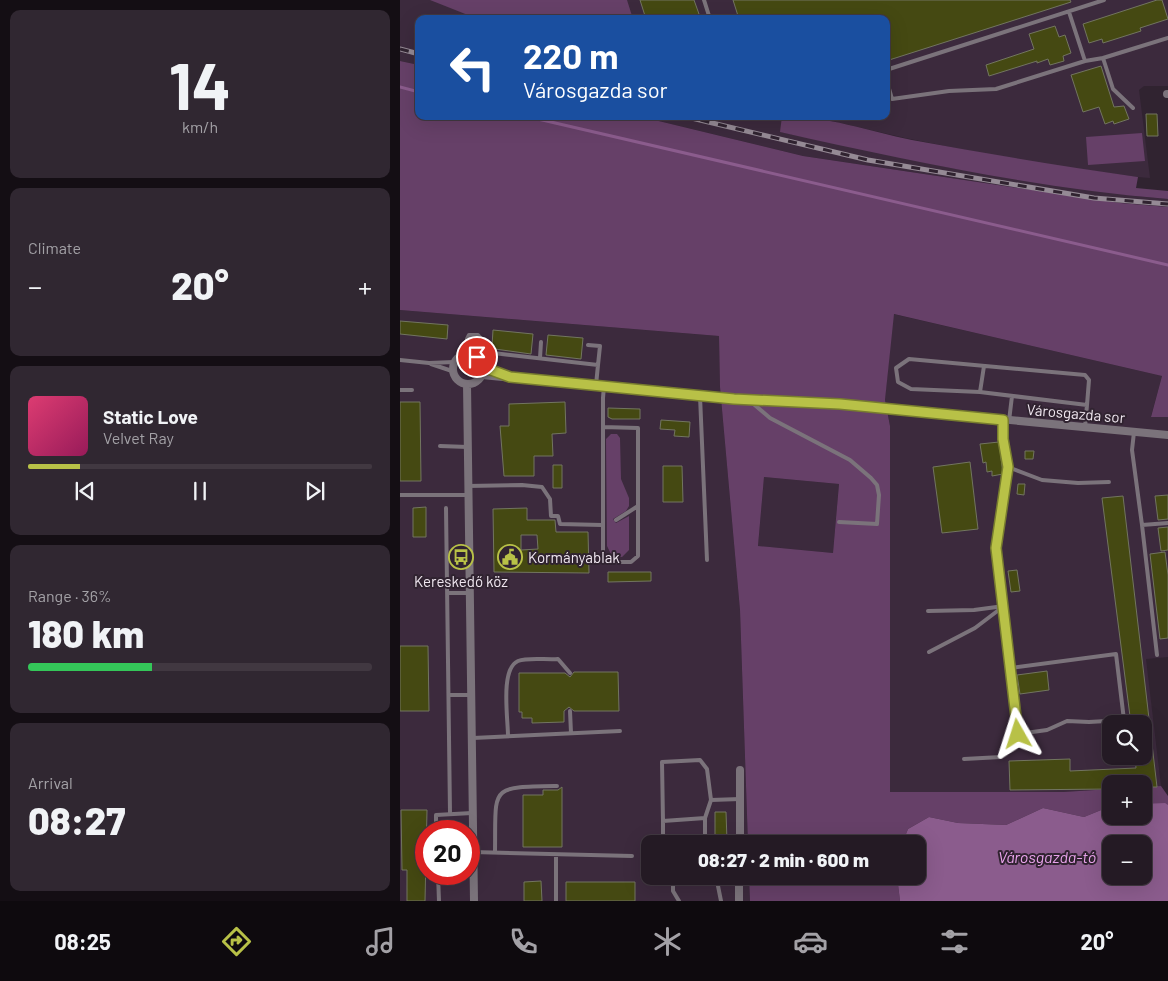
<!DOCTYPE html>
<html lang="en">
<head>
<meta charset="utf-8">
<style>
	body { margin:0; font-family:Barlow,sans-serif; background:#302731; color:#f1f3f6; height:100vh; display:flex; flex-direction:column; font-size:19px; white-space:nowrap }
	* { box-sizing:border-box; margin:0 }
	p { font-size:16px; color:#a3a1a6 }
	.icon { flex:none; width:28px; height:28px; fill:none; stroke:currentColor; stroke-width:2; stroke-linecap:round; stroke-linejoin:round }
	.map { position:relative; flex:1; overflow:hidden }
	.details { display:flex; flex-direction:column; gap:10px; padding:10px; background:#140e14; width:400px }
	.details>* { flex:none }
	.banner { position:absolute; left:15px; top:15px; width:475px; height:105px; border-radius:10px; box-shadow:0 5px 20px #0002,0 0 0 1px #413841; background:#1a4fa0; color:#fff; overflow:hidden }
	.fabs { position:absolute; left:702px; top:715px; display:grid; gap:10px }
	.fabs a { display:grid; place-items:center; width:50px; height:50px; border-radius:10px; background:#241a24; box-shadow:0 5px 20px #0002,0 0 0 1px #413841; font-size:25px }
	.speed { position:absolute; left:15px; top:820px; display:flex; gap:10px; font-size:25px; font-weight:700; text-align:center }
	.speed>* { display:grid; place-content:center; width:65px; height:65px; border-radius:50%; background:#241a24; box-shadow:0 5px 20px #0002,0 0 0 1px #413841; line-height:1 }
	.speed .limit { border:8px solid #d22; background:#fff; color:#111 }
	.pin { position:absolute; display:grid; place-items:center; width:42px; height:42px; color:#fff; margin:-21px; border:2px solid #fff; border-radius:50%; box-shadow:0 1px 5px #0007 }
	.me { position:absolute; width:55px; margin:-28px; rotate:354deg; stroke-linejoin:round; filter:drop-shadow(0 0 4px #0008) }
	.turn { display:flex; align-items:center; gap:18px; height:105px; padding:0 25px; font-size:22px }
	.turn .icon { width:65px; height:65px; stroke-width:2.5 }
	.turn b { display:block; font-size:35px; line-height:42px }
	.big { font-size:38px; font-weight:800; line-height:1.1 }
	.details .widget { flex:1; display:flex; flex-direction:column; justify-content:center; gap:8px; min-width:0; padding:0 18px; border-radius:10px; background:#302731 }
	.details .dial { align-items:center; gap:0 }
	.dial b { font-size:65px; line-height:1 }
	.song { display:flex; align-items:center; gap:15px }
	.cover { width:60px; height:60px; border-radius:8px; background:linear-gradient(135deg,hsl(340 70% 55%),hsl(330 70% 35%)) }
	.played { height:5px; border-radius:2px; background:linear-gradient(90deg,#b8c147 15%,#413841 15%) }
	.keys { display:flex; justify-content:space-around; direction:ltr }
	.heat { display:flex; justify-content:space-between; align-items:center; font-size:28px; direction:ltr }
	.charge { height:8px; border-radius:4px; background:linear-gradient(90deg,#34c759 36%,#413841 0) }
	.trip { position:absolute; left:241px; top:835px; width:285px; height:50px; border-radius:10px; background:#241a24; box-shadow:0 5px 20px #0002,0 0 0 1px #413841; font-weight:800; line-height:50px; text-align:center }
	.tab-bar { display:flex; height:80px; justify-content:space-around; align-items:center; background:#0e0a0e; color:#a3a1a6 }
	.tab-bar .icon { width:35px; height:35px }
	.tab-bar .active { color:#b8c147 }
	.tab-bar b { font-size:22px; color:#f1f3f6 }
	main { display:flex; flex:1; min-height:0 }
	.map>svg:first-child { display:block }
	.built { fill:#3c2a3d; fill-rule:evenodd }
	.green { fill:#664068; fill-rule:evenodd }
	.water { fill:#8b5c8d; fill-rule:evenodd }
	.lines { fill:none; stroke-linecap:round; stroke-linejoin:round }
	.stream { stroke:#8b5c8d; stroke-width:3 }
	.building { fill:#454912; stroke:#727560; fill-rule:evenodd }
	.lane { stroke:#7b737b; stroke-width:4 }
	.street { stroke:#7b737b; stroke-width:8 }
	.rail-casing { stroke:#958a95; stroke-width:5 }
	.rail { stroke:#302330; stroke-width:3; stroke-dasharray:9; stroke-linecap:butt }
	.route-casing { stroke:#787d2e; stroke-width:12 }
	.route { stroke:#b8c147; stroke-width:9 }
	.labels { text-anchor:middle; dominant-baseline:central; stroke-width:4; stroke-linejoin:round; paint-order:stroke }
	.street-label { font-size:15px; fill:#f0e7f0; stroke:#302330 }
	.poi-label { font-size:15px; fill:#f0e7f0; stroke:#302330; text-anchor:start }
	.water-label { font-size:16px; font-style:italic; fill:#e9a3eb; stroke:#302330 }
</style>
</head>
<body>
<main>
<section class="details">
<div class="widget dial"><b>14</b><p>km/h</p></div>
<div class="widget"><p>Climate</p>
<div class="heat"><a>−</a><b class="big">20°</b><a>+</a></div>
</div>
<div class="widget">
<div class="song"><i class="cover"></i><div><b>Static Love</b><p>Velvet Ray</p></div></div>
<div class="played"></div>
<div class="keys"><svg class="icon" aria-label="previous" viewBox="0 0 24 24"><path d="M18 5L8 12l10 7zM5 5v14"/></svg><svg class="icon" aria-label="pause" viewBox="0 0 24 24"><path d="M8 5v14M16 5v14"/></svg><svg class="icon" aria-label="next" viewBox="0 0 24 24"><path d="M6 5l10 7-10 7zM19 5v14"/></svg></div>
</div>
<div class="widget"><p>Range · 36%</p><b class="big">180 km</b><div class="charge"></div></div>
<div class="widget"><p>Arrival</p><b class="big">08:27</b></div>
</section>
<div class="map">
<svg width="768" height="901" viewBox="0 0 768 901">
	<rect width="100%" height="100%" fill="#302330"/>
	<path class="built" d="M0,0H768V86H744L739,90L750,178L738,177L621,161L505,138L410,116H486V19H19V65L0,61Z
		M238,116H382L381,132L551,168L735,196L768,199V207L720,203L403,156Z
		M0,310L319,336L320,387L340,610L348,844H250V876H349L350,901H0ZM26,831H69V874H26Z
		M493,314L762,376L751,416L768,417V657L746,659L761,786L744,787V784H711V789L663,792H490V426L485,400ZM711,724H744V756H711Z
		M364,477L439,484L433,553L358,546Z"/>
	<path class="green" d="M30,0H227L233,19H78Z
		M0,61L19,65V116H238L403,156L720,203L768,207V417H751L762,376L494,314L485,400L490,426V792H663L711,789V806L684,817L643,808L606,825L558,823L529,817L508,829L502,844H348L340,610L320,387L319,336L0,310ZM364,477L439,484L433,553L358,546Z
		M382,116C427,116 469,131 512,140C587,154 662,166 738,177L736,188L768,191V199C637,188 509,161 380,132Z
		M742,133L745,161L688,165L686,137Z
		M211,434H217L220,438L221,479L229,498V506L226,511L213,519L216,523L229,516V550L222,557L212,556L207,546L206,439Z
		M761,786L768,796V805L744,804V787Z
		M349,876H497L500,901H350Z"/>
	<path class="water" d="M765,803L768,805V901H500L497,876H518V844H502L508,829L529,817L558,823L606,825L643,808L684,817L711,806V816H744V804ZM711,844H744V876H711Z"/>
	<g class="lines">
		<path class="stream" d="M0,87L19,92
			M125,116L768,265"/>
	</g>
	<path class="building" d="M240,0H294L299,14L284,19H246Z
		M333,0H670L671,2L486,61V19H339Z
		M757,0H762L768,19L740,28L741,31L703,43L702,39L689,43L683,24Z
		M655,26L659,37L665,35L671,53L663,56L664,61L650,65L648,59L637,63V61L589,76L586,65L634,49L629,34Z
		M701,66L714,107L724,106L729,119L714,124L713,121L705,124L699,107L683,112L671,75Z
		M746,114H757L758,136H747Z
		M0,321L48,325L47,339L0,334Z
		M93,330L133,334L131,354L95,349L92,346Z
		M148,335L183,338L181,359L146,355Z
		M0,402H20L21,481H0Z
		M165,402L166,433L152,434L153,456H134V476H104L100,426H109V404Z
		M208,408L240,409V419H212L208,417Z
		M261,420L290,422L289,437L274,436L275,430L260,429Z
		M599,442L603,474L592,476V471L587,472L586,462L583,463L580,444Z
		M625,451H634L633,459H625Z
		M570,462L578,529L542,533L533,467Z
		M153,465H162V488H153Z
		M263,466H282L283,502H263Z
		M618,484H625L624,495L617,494Z
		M768,495V519L758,520L755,496Z
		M723,496L757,787H744V784H711V789L610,790L609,761L670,759V771L736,768L735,756H744V724H731L702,498Z
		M26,507V537H13V508Z
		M127,508V520H155L156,532H188L189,573L94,572L93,509ZM121,535H137L138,549L121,550Z
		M768,527V550L761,551L758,528Z
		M765,552L768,575V638L760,639L750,554Z
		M617,570L620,591L611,592L608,571Z
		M208,572H251V581L208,582Z
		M0,646H28L29,711H0Z
		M647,671L649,690L620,694L617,675Z
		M174,672H218L219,711H174L169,707L164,711V722L132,723V718H122V712H119V673H165L170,677Z
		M162,787V847H123V795H143V790H158Z
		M1,810H27L25,901H7V870H2Z
		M315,812H326L327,841H315Z
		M141,881L142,901H124V882Z
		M166,882H235V901H166Z"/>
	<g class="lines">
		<path class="lane" d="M304,0L310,19
			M703,58L768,38
			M685,61L703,58L713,89L733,108
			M486,70L704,0
			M486,78L492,99L549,91L596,89L685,61L669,12
			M188,345L200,346L198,365
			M66,353L67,339L69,335H78L93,353L198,365L196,385
			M140,358L141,342
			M509,359L685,375L689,380L687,405L580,392L511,389L498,382L496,368Z
			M0,360L29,363L54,362
			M31,364L52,371
			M0,390H12
			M580,392L584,366
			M300,396L307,560
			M350,401L370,418L450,460L471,478L477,485L479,495L477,524L439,522
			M603,420V439L608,467L596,548L618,734L647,730L667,721L689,722L724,720L716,654L610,668
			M609,421L612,396
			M203,427L238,428V556L231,562H203V398L204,386
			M685,427L687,405
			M734,432L732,450L742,525L768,523
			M40,446L68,447
			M608,467L642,480L678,483L709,482
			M67,486L122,485L142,487L150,499L151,516H158L160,524L202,525
			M0,495H68
			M46,508L50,813
			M216,520L238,506
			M742,525L757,655
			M48,593H69
			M528,611L574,610L604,606L575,628L529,652
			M49,695H71
			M170,711L171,733
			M108,736C108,718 100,669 118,661C128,657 146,660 158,659L170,673
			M73,738L220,731
			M564,759L601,757L618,734
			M305,818V844
			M263,821L262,762L300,760L307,769L311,800
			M36,831V815L72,813
			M268,844L263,836V821L305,818L311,800L340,799
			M73,852L232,856
			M95,852C96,786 88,787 157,786
			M38,874L39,901
			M273,876V891L279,901
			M316,876L321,901
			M156,901V855"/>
		<path class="street" d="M767,94H768
			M53 369a15 15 0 1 1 30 0a15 15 0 1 1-30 0Z
			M82,375L349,400L440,404L768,435
			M67,384L74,901
			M340,844V770
			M339,901V876"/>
		<defs>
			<path id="rail" d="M0,49L19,54
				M283,116L468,160L694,198L768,204"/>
		</defs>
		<use href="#rail" class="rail-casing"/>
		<use href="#rail" class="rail"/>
	</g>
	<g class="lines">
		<defs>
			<path id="route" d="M77,357L83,367L110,377L334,399L440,404L603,420V439L608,467L596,548L618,734"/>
		</defs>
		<use href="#route" class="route-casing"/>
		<use href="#route" class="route"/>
	</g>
	<defs>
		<symbol id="bus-ring" viewBox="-11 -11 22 22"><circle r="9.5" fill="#302330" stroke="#b8c147" stroke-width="1.5"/><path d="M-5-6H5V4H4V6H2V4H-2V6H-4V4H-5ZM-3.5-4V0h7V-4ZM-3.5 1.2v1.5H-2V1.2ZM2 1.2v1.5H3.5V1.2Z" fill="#b8c147"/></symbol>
		<symbol id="civic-ring" viewBox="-11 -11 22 22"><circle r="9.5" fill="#302330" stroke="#b8c147" stroke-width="1.5"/><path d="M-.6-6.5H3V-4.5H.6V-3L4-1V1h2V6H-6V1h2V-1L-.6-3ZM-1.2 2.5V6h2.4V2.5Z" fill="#b8c147"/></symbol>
	</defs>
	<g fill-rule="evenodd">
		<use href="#bus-ring" x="47" y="543" width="28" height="28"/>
		<use href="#civic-ring" x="96" y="543" width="28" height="28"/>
	</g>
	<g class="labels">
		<g class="street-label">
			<text transform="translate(676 413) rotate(5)">Városgazda sor</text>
		</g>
		<g class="poi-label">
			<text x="128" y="557">Kormányablak</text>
			<text x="61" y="581" text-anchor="middle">Kereskedő köz</text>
		</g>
		<g class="water-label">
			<text x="647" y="856">Városgazda-tó</text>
		</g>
	</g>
</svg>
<div class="fabs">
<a><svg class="icon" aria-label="search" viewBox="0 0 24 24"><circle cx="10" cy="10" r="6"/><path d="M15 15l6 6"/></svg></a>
<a>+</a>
<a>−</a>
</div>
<div class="speed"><div class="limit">20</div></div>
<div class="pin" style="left:77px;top:357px;background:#d93025"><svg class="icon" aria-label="arrive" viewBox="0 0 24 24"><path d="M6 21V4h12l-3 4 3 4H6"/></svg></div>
<svg class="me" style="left:618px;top:734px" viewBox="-20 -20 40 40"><path d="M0-17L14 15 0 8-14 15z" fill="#b8c147" stroke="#fff" stroke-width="4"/></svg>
<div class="trip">08:27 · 2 min · 600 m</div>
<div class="banner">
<div class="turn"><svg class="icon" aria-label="left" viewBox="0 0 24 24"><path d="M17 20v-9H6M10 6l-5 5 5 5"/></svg><div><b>220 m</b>Városgazda sor</div></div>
</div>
</div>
</main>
<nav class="tab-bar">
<b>08:25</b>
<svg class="icon active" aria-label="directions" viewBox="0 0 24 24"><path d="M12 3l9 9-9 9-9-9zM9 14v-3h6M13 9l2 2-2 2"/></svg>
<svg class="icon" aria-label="music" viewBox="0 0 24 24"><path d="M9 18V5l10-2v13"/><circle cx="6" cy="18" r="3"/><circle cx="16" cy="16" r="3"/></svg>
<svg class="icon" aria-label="phone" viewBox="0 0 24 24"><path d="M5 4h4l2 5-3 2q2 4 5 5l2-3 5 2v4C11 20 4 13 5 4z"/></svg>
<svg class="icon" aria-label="climate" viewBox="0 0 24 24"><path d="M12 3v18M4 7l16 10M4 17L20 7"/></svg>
<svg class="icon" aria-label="car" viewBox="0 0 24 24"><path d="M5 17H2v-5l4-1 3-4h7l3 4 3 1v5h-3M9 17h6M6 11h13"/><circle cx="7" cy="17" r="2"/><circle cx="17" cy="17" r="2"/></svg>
<svg class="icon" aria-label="filters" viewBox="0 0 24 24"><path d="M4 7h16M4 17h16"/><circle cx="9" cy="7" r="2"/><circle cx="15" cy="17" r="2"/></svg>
<b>20°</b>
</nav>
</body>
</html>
